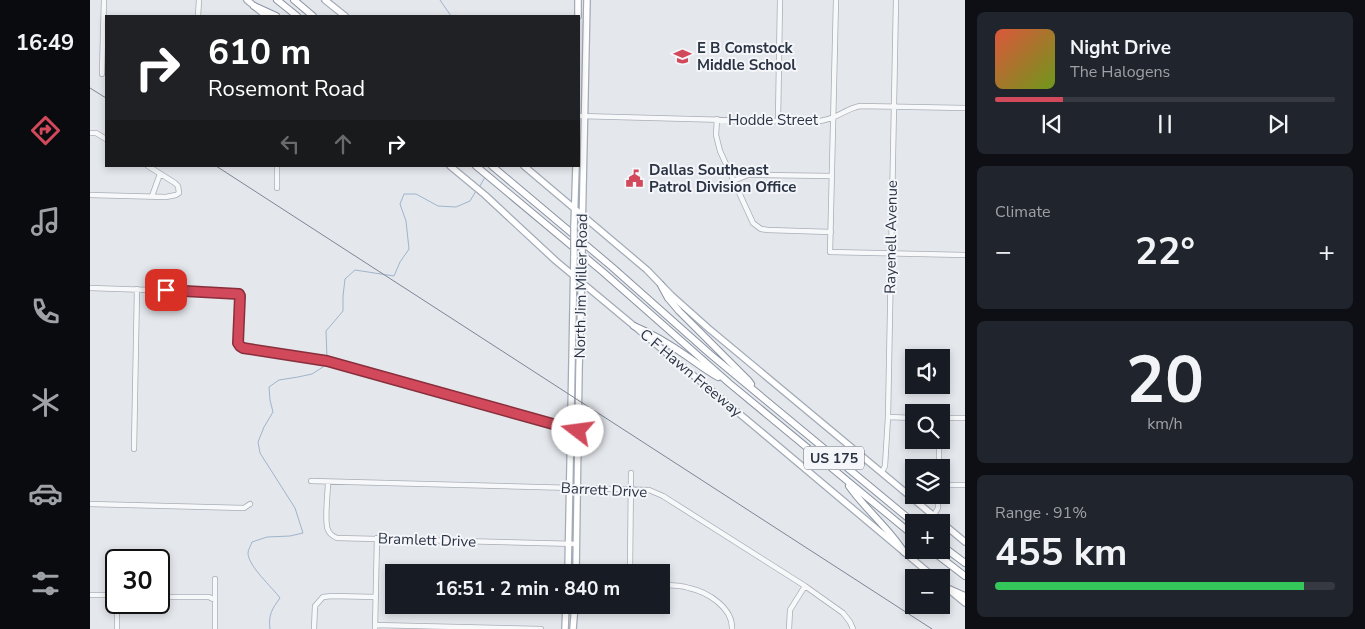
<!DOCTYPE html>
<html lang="en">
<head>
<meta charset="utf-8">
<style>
	body { margin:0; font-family:"Nunito Sans",sans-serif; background:#20242c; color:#f1f3f6; height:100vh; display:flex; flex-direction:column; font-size:19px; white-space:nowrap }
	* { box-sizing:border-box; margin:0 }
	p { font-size:16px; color:#9ea1a6 }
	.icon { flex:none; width:28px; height:28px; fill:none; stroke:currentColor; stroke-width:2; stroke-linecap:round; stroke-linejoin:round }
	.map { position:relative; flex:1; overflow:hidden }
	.panel { display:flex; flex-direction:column; gap:12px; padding:12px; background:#0d0f14; width:400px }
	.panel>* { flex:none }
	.guide { position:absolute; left:15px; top:15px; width:475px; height:152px; border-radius:0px; box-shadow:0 2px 8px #0003; background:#202124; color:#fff; overflow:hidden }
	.tools { position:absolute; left:815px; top:349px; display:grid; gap:10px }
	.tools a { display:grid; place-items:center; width:45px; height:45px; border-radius:0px; background:#171b24; box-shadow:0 2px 8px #0003; font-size:25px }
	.speed { position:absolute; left:15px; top:549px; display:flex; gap:10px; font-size:25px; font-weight:700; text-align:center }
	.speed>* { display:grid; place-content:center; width:65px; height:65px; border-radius:50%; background:#171b24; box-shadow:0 2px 8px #0003; line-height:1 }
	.speed .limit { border:2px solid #111; border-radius:8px; background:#fff; color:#111 }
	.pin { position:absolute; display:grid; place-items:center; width:42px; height:42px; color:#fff; margin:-21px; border-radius:10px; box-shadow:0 2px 8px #0006 }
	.me { position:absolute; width:55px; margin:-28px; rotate:285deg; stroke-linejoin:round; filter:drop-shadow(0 0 4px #0008) }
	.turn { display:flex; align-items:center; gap:18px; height:105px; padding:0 20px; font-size:22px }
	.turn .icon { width:65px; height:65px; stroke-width:2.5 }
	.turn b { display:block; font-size:35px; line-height:42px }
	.lanes { display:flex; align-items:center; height:48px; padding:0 20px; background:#0003; justify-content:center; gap:25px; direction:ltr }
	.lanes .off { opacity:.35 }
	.big { font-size:38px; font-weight:700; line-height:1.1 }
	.panel .widget { flex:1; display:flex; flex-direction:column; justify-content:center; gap:8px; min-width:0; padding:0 18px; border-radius:8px; background:#20242c }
	.panel .dial { align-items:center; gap:0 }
	.dial b { font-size:65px; line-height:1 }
	.song { display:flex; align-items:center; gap:15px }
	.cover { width:60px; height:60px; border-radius:8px; background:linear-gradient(135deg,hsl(10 70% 55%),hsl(80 70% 35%)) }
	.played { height:5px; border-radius:2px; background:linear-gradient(90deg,#d1495b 20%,#363941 20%) }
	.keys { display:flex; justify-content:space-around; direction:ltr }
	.heat { display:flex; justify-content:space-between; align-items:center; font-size:28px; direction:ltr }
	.charge { height:8px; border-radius:4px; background:linear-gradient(90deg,#34c759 91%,#363941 0) }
	.trip { position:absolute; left:295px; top:564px; width:285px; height:50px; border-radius:0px; background:#171b24; box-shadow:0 2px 8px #0003; font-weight:700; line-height:50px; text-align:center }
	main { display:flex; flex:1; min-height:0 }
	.menu { display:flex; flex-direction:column; width:90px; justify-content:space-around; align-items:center; background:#090b0e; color:#9ea1a6 }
	.menu .icon { width:35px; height:35px }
	.menu .on { color:#d1495b }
	.menu b { font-size:22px; color:#f1f3f6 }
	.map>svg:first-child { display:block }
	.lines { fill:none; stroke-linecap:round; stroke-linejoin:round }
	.stream { stroke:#9fb4cc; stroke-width:1 }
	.minor-casing { stroke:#a9aeb7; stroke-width:6 }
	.major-casing { stroke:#a3abb8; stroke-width:8 }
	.highway-casing { stroke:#8b94a3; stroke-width:8 }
	.minor { stroke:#f7f8fa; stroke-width:4.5 }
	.major { stroke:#fff; stroke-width:5.5 }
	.highway { stroke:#fff; stroke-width:6 }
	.tram { stroke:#7d8696; stroke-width:1 }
	.major-bridge-casing { stroke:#a3abb8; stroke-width:8; stroke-linecap:butt }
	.major-bridge { stroke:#fff; stroke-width:5.5 }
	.route-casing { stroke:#882f3b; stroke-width:12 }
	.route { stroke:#d1495b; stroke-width:9 }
	.labels { text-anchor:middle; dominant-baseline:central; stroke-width:4; stroke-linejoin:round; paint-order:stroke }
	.shield { fill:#f4f6f9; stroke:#676e7b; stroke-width:1 }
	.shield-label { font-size:14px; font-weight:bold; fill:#2b3445 }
	.poi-label { font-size:15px; font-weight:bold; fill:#2b3445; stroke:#f4f6f9; text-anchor:start }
	.street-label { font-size:15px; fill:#2b3445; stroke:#f4f6f9 }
</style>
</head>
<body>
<main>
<nav class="menu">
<b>16:49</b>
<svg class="icon on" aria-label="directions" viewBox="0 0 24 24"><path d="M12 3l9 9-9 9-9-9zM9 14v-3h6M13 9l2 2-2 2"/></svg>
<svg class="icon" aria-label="music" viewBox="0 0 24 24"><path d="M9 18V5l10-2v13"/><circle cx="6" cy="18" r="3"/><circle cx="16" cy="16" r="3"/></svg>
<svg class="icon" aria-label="phone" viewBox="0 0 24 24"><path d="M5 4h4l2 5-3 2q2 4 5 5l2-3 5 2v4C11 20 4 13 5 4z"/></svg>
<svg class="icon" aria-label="climate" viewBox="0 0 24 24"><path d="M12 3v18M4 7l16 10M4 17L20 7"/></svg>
<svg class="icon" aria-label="car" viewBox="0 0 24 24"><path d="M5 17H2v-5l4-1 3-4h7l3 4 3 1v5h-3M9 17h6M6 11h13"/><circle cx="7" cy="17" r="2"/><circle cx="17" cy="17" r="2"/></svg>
<svg class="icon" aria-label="filters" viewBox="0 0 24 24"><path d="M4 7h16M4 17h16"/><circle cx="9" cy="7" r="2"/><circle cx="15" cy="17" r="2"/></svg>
</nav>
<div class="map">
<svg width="875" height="629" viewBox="0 0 875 629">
	<rect width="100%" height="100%" fill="#e4e7ec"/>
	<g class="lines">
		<path class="stream" d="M350,0L361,16
			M390,186L395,177
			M237,358L236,331L253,311V296L255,279L265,270L304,276L310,262L319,249L316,221L310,204L314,194H326L348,206L366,207L380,201L386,191
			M180,629C178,615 182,609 190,598C182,587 158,566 158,553C158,550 161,545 162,542L177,537L200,536L213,533L205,508L170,453L168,442L174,427L183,412L180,400L179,387L189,380L208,377L222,374L233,367"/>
		<defs>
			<path id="minor" d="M746,0L740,252L875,255
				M108,16L109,0
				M12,74L14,0
				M489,116L716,122C726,122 735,121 744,117C753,113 760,108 770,106L875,108
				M627,119L626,135L630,151L663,223L671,229L678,230L741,232
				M688,121L690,0
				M0,133H6L16,139
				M643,181L658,175H668L741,176
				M187,188V166
				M0,195L76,197L86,195L89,193L88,186L85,183L58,166
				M62,196L70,174
				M0,288L148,293L150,296L148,343L149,346L153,348L237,361L482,429
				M798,417L824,418
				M851,418H875
				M44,449L47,289
				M849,468V440
				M792,472L795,466L798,417L806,0
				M221,481L559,490L573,496L715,586L753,613L760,622L763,629
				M238,482C238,493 234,522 238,530C240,535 243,536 247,538L487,544
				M851,485H875
				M0,504L154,508L160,504
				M844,515L848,508V495
				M540,572L541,473
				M125,579V629
				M571,585C581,585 590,585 599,588C618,592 643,608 642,629
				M0,595H26
				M69,597H119L125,600
				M285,625L451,629
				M27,629V602
				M224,629L225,606L233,597L242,596L286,597
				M285,629L287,538
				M699,629L700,610L715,586"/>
			<path id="major" d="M157,0L176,16
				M235,0L255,16
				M488,16V0
				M360,166L395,195L466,261L669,430L845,578
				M434,166L557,270L581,295L618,328L875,542
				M484,227L486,166
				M492,234L497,0
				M478,572L484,256
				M486,572L489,369L492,262
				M851,583L875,603
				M475,629L476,605
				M483,629L485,605"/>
			<path id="highway" d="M187,0L207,16
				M204,0L223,16
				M164,6L186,16
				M386,166L513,272L639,383L824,536
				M402,166L522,267L620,354L824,523
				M571,285L578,298L589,311L658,380L661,384
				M544,326C563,334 581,345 598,357C608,364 617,371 628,377
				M759,486C775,509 798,527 814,552
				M851,545L875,563
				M841,550L875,576
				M859,589L875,596"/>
		</defs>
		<use href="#minor" class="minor-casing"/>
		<use href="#major" class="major-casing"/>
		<use href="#highway" class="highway-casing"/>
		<use href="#minor" class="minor"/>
		<use href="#major" class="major"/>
		<use href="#highway" class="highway"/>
		<path class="tram" d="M0,88L16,98
			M126,166L842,629"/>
		<defs>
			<path id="major-bridge" d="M484,256V227
				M492,262V234"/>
		</defs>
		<use href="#major-bridge" class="major-bridge-casing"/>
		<use href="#major-bridge" class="major-bridge"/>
	</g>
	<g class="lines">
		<defs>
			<path id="route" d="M76,290L149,294L150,296L148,343L150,346L153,348L237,361L488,431"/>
		</defs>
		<use href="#route" class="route-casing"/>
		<use href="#route" class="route"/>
	</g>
	<defs>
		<symbol id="school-bare" viewBox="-9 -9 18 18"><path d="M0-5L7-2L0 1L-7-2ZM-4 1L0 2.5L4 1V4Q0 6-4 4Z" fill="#d1495b" stroke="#f4f6f9" stroke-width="2.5" paint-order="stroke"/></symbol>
		<symbol id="civic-bare" viewBox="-9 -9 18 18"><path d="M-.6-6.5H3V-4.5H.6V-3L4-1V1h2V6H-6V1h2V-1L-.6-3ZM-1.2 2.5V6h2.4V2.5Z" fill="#d1495b" stroke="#f4f6f9" stroke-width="2.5" paint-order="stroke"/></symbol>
	</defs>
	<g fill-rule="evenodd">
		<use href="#school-bare" x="580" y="44" width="25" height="25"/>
		<use href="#civic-bare" x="532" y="166" width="25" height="25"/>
	</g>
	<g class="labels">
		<rect class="shield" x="714" y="446.5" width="60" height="23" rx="4"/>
		<g class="shield-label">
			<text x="744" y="458">US 175</text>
		</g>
		<g class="poi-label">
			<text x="607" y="48">E B Comstock<tspan x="607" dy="17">Middle School</tspan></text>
			<text x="559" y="170">Dallas Southeast<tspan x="559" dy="17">Patrol Division Office</tspan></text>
		</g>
		<g class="street-label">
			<text x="683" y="120">Hodde Street</text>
			<text transform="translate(801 237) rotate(-89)">Rayenell Avenue</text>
			<text transform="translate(491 286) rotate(-89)">North Jim Miller Road</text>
			<text transform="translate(601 373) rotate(40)">C F Hawn Freeway</text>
			<text transform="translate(514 490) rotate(3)">Barrett Drive</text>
			<text transform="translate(337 540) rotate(2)">Bramlett Drive</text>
		</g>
	</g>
</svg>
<div class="tools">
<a><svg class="icon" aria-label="sound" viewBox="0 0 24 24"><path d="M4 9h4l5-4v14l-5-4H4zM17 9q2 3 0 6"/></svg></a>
<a><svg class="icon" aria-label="search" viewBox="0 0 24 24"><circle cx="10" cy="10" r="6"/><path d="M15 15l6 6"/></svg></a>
<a><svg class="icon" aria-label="layers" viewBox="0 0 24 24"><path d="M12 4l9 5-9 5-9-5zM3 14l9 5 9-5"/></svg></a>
<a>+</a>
<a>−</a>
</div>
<div class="speed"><div class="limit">30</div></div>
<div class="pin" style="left:76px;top:290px;background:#d93025"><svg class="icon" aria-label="arrive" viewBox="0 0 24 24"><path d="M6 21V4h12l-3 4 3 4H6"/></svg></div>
<svg class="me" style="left:488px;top:431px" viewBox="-20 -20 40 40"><circle r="19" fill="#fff"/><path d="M0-13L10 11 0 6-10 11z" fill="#d1495b"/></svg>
<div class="trip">16:51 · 2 min · 840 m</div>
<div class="guide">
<div class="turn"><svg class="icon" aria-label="right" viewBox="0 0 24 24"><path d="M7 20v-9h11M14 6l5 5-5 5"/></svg><div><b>610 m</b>Rosemont Road</div></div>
<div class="lanes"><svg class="icon off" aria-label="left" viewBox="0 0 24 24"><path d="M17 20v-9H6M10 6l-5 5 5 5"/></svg><svg class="icon off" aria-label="ahead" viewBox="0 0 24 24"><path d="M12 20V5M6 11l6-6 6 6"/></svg><svg class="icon" aria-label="right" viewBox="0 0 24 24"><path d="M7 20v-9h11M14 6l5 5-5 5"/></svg></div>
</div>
</div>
<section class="panel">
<div class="widget">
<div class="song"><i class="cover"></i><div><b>Night Drive</b><p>The Halogens</p></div></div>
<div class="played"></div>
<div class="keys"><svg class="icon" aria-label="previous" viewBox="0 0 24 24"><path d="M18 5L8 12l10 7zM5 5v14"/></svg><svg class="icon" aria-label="pause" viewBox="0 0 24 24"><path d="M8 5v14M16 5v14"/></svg><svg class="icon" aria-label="next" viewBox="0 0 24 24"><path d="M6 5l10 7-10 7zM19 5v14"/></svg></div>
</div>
<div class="widget"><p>Climate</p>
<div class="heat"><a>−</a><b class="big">22°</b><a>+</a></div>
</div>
<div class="widget dial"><b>20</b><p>km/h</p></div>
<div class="widget"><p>Range · 91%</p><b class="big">455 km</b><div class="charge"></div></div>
</section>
</main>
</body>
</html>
